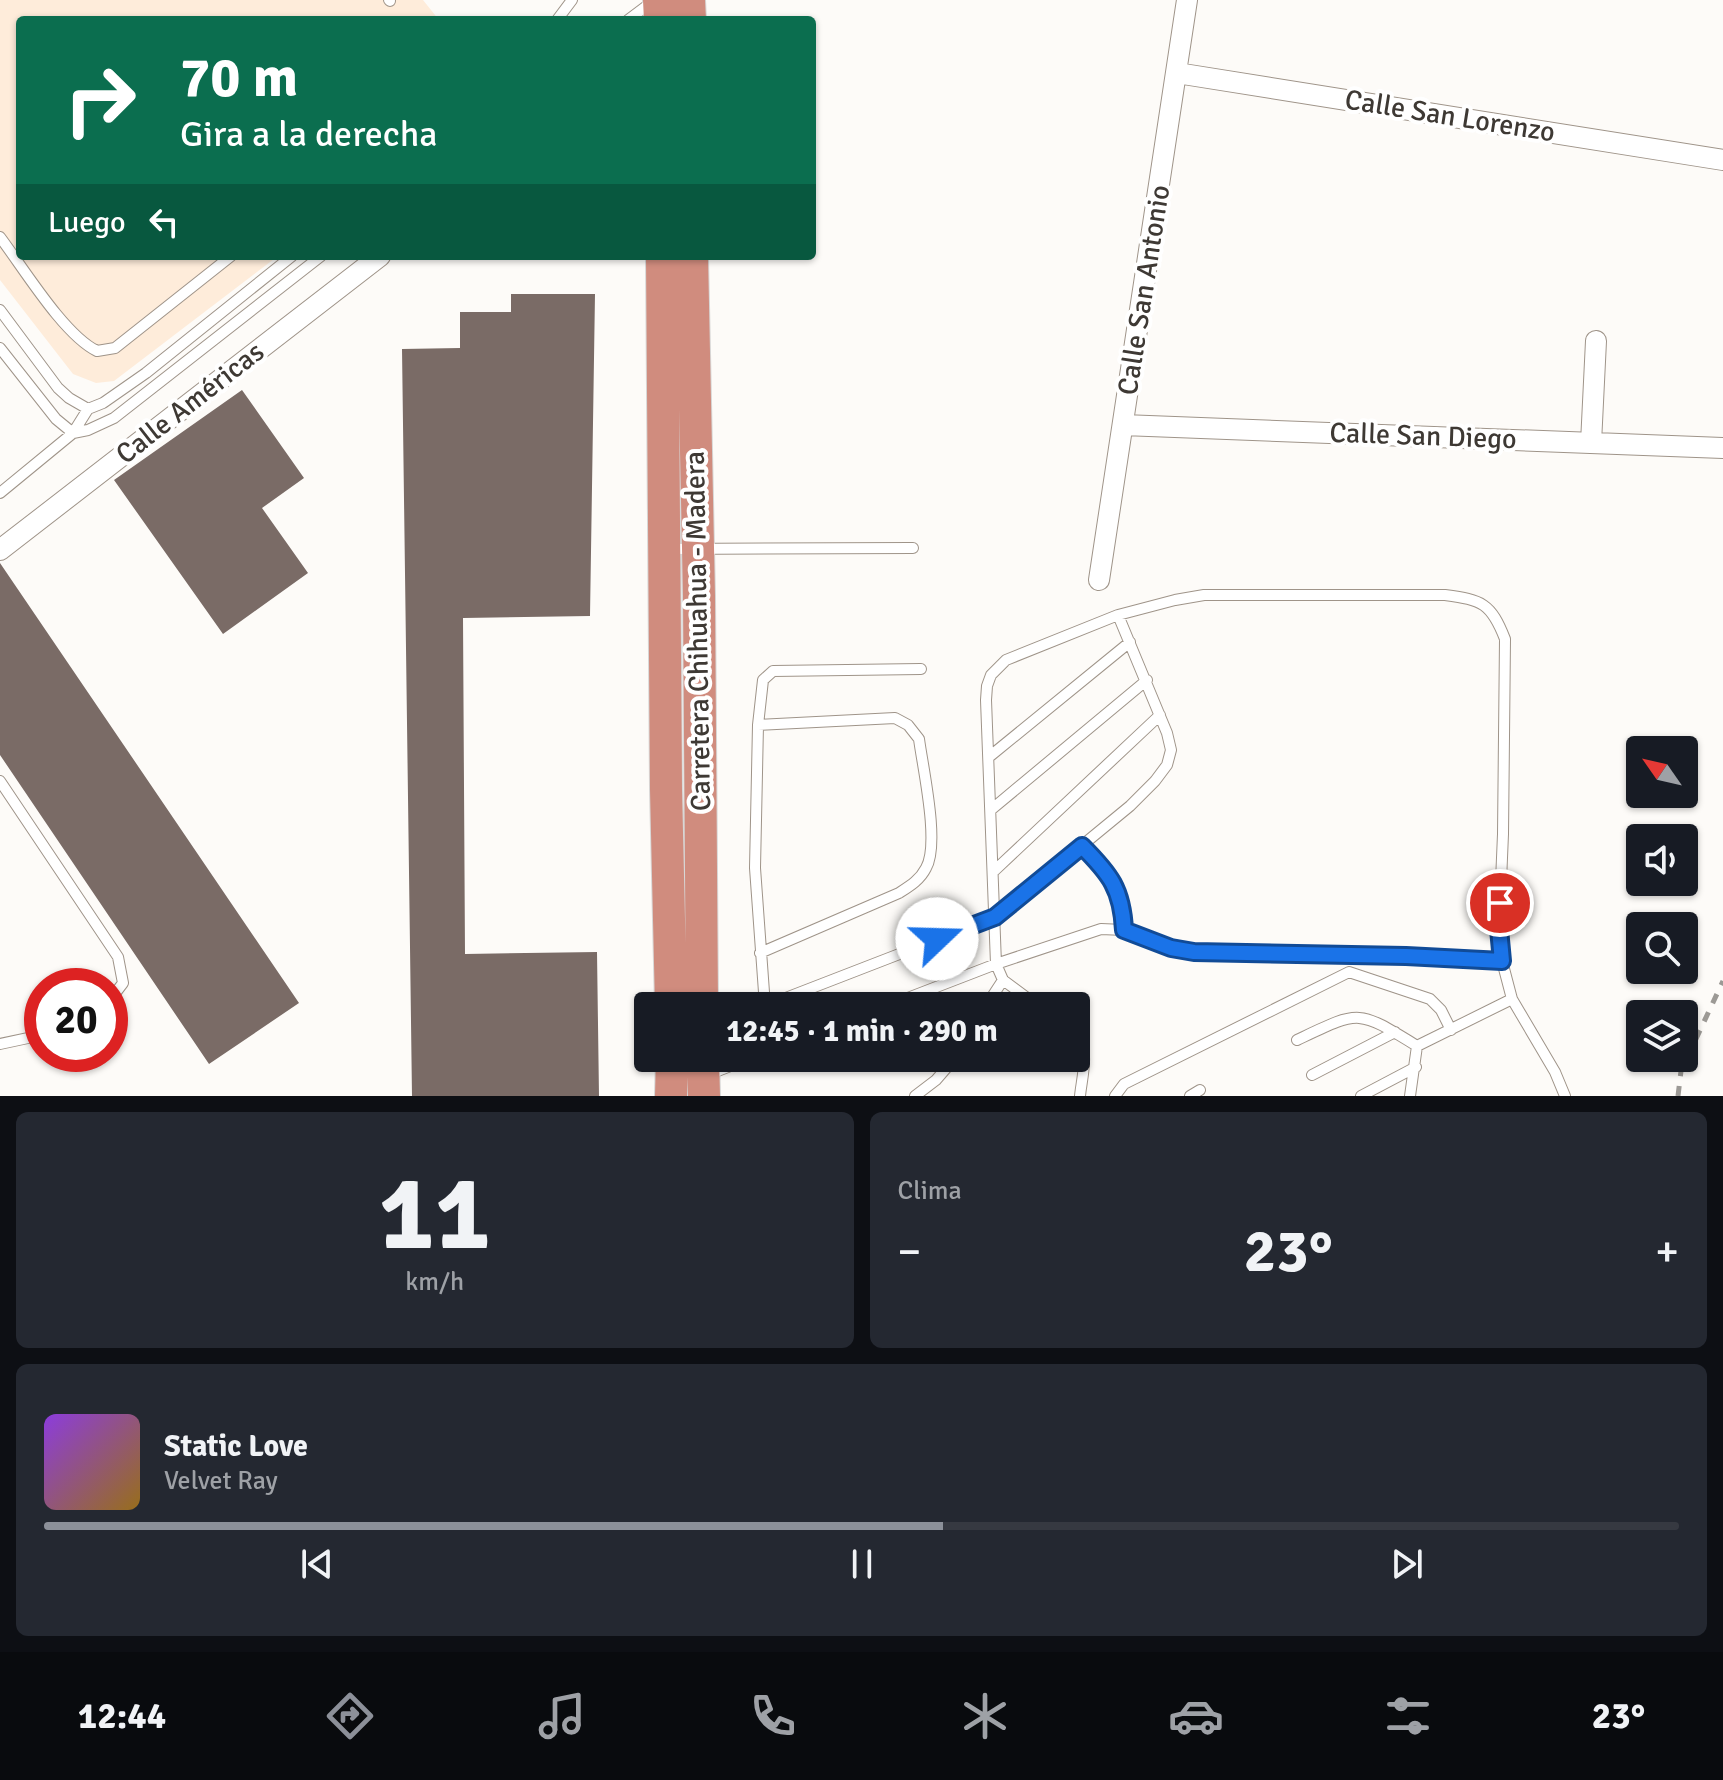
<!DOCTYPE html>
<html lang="es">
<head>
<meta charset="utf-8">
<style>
	body { margin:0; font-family:Signika,sans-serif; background:#242831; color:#f1f3f6; height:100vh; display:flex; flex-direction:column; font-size:30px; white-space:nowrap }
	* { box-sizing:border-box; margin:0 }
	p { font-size:26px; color:#9ea1a6 }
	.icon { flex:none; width:44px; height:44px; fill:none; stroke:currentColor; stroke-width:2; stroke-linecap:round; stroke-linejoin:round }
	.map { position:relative; height:1096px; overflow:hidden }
	.side { display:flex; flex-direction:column; gap:16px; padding:16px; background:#0d0f14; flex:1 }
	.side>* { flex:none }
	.guide { position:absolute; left:16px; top:16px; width:800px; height:244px; border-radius:8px; box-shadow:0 2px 6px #0004; background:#0b6e4f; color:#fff; overflow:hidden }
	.needle { width:52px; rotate:304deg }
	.tools { position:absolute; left:1626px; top:736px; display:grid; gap:16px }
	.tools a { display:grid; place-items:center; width:72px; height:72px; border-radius:8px; background:#171b24; box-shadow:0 2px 6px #0004; font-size:40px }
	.speed { position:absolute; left:24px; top:968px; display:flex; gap:16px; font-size:40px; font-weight:700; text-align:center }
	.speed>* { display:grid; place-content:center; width:104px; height:104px; border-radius:50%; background:#171b24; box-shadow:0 2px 6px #0004; line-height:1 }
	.speed .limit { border:12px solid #d22; background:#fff; color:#111 }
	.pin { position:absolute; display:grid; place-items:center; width:68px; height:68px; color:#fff; margin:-34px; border:4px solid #fff; border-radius:50%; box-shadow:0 2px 8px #0007 }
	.me { position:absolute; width:88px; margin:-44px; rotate:69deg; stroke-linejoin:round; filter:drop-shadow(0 0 6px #0008) }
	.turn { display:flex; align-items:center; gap:28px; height:168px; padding:0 32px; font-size:36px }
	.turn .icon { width:104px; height:104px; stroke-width:2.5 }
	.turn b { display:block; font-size:56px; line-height:68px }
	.then { display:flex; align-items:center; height:76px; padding:0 32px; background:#0003; gap:16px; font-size:30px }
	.big { font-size:60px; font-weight:700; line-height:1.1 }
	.side .card { flex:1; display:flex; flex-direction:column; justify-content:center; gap:12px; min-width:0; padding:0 28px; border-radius:12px; background:#242831 }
	.side .dial { align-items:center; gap:0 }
	.dial b { font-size:104px; line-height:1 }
	.song { display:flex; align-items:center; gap:24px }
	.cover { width:96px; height:96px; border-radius:12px; background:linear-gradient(135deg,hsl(270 70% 55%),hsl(40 70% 35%)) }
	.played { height:8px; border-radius:4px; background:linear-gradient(90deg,#8c9099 55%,#363941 55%) }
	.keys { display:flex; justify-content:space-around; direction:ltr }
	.heat { display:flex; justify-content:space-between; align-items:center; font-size:44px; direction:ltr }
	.side .tiles { flex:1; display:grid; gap:16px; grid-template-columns:1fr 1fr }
	.card:last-child { grid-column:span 2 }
	.trip { position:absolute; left:634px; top:992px; width:456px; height:80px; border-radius:8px; background:#171b24; box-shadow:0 2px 6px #0004; font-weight:700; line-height:80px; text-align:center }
	.menu { display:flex; height:128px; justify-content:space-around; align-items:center; background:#090b0e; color:#9ea1a6 }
	.menu .icon { width:56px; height:56px }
	.menu .current { color:#8c9099 }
	.menu b { font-size:36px; color:#f1f3f6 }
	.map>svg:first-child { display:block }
	.built { fill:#feecda }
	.building { fill:#7a6b66 }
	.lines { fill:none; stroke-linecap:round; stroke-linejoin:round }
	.service-casing { stroke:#9f9489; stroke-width:12 }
	.minor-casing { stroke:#9f9489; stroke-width:22 }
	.trunk-casing { stroke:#d8d7d6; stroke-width:34 }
	.service { stroke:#fff; stroke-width:10 }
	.minor { stroke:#fff; stroke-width:20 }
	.trunk { stroke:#d08c7e; stroke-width:32 }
	.rail { stroke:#9c9995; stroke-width:5; stroke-dasharray:10 10; stroke-linecap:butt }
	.route-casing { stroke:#114b97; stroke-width:20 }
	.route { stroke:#1a73e8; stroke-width:14 }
	.labels { text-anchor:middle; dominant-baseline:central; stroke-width:8; stroke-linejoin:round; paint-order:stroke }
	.street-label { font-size:28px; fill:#3e3934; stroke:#fff }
</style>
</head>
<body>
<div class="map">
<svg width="1723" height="1096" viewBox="0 0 1723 1096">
	<rect width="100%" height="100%" fill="#fdfbf8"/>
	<path class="built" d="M0,0H423L439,20H20V256H278L114,381L96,383L73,374L0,280Z"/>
	<path class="building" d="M511,294H595L590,616L463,618L465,954L597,952L599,1096H412L402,349L460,348V312H511Z
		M242,390L304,478L262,508L308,573L223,634L114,480Z
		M0,563L299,1003L209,1064L0,755Z"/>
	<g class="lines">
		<defs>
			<path id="service" d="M389,0L390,1
				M557,20L572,0
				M628,20L652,2
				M0,237C24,269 64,335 97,351L115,348L231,256
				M0,310L58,388L69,398L88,409L103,403L146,373L292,256
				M0,348L56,419L73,433L88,430L114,418L321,256
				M0,493L73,433L88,409
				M668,549L913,548
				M1118,615L1175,600L1204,595H1445C1482,600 1491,603 1505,639L1503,834L1499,929L1502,961
				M758,725L895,718L908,725L919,739C923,769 940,844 926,868C920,880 910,886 899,893L760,953
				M989,757L1130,642
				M0,781L118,957L123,983L110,1000
				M992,809L1147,680
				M1082,846C1110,874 1122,889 1124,930
				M993,872L1160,715
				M765,1006L995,917L1130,806L1155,781L1167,765L1171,750L1167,733L1118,615L1006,660L991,675L987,686L986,700L996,964L887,1006
				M765,1006L755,868L758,725L763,680L773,671L921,669
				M986,1006L1003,980
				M1038,1006L1003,980L996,964L1101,929L1124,930L1171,948L1194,952L1406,956L1502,961L1512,999L1555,1072L1565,1096
				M1076,1035C1090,1051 1082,1076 1080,1096
				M1297,1040C1360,1010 1357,1009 1417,1046L1512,999
				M0,1044L42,1035
				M710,1074L751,1058
				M1312,1075L1395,1032
				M915,1096L936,1080L955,1058
				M1115,1096L1124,1084L1349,972L1430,999L1441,1010L1451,1030
				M1190,1096L1200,1090
				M1361,1096L1416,1067
				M1410,1096L1417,1046"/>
			<path id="minor" d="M1177,73L1723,160
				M1123,425L1723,448
				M1591,443L1596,341
				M0,550L380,256
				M1099,580L1187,0"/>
			<path id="trunk" d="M659,0L660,20
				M689,0L690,20
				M662,256L666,789L671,1006
				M692,256L699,596L702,1006
				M703,1058L704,1096
				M671,1096L672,1058"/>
		</defs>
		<use href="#service" class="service-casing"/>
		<use href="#minor" class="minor-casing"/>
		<use href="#trunk" class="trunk-casing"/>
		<use href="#service" class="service"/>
		<use href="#minor" class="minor"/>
		<use href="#trunk" class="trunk"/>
		<path class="rail" d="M1678,1096L1681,1071L1723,981"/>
	</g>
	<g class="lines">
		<defs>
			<path id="route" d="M937,939L995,917L1082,846C1110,874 1122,889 1124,930L1171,948L1194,952L1406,956L1502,961L1499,929L1500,903"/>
		</defs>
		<use href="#route" class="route-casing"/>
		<use href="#route" class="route"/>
	</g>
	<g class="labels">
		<g class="street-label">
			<text transform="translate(1450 116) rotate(9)">Calle San Lorenzo</text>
			<text transform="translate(1144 290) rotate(-81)">Calle San Antonio</text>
			<text transform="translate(190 403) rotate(-38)">Calle Américas</text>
			<text transform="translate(1423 436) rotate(2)">Calle San Diego</text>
			<text transform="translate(698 631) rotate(-91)">Carretera Chihuahua - Madera</text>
		</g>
	</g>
</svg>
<div class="tools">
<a><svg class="needle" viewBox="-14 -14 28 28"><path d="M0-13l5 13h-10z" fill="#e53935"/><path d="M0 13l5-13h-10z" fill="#9ea1a6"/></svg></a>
<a><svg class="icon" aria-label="sound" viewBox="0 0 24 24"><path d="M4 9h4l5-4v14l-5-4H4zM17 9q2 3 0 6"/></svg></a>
<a><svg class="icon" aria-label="search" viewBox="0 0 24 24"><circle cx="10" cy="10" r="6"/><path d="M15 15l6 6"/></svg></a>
<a><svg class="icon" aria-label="layers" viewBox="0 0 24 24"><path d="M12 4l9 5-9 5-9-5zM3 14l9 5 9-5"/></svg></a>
</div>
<div class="speed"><div class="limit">20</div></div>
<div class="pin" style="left:1500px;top:903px;background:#d93025"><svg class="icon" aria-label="arrive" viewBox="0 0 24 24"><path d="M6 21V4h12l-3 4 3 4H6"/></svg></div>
<svg class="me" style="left:937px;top:939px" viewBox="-20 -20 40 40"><circle r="19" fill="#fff"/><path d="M0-13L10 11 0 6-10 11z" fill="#1a73e8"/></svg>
<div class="trip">12:45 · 1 min · 290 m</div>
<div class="guide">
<div class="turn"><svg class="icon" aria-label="right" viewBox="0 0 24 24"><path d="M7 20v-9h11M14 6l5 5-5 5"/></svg><div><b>70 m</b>Gira a la derecha</div></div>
<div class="then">Luego<svg class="icon" aria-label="left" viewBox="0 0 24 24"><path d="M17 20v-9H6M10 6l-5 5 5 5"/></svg></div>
</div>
</div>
<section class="side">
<div class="tiles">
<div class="card dial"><b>11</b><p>km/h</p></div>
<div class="card"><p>Clima</p>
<div class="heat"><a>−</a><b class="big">23°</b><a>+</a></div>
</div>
<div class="card">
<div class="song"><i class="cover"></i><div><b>Static Love</b><p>Velvet Ray</p></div></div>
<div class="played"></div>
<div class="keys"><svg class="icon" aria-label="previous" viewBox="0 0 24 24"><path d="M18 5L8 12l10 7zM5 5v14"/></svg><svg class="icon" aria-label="pause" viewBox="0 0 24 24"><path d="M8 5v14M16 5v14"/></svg><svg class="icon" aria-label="next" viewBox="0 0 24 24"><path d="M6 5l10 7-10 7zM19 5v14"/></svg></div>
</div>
</div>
</section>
<nav class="menu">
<b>12:44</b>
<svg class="icon current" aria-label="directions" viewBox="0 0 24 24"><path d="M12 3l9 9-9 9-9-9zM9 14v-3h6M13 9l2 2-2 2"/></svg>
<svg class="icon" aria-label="music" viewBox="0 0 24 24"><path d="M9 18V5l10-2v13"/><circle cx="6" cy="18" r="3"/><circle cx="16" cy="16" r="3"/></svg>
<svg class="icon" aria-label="phone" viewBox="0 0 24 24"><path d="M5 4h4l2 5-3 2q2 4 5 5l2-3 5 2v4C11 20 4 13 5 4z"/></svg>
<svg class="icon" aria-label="climate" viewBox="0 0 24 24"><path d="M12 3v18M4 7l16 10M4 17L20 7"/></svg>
<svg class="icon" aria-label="car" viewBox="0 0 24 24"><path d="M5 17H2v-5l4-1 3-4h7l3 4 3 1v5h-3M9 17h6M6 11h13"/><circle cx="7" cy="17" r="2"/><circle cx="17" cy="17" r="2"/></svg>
<svg class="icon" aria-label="filters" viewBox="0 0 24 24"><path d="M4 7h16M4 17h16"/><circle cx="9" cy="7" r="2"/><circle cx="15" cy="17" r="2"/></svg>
<b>23°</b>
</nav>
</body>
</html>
